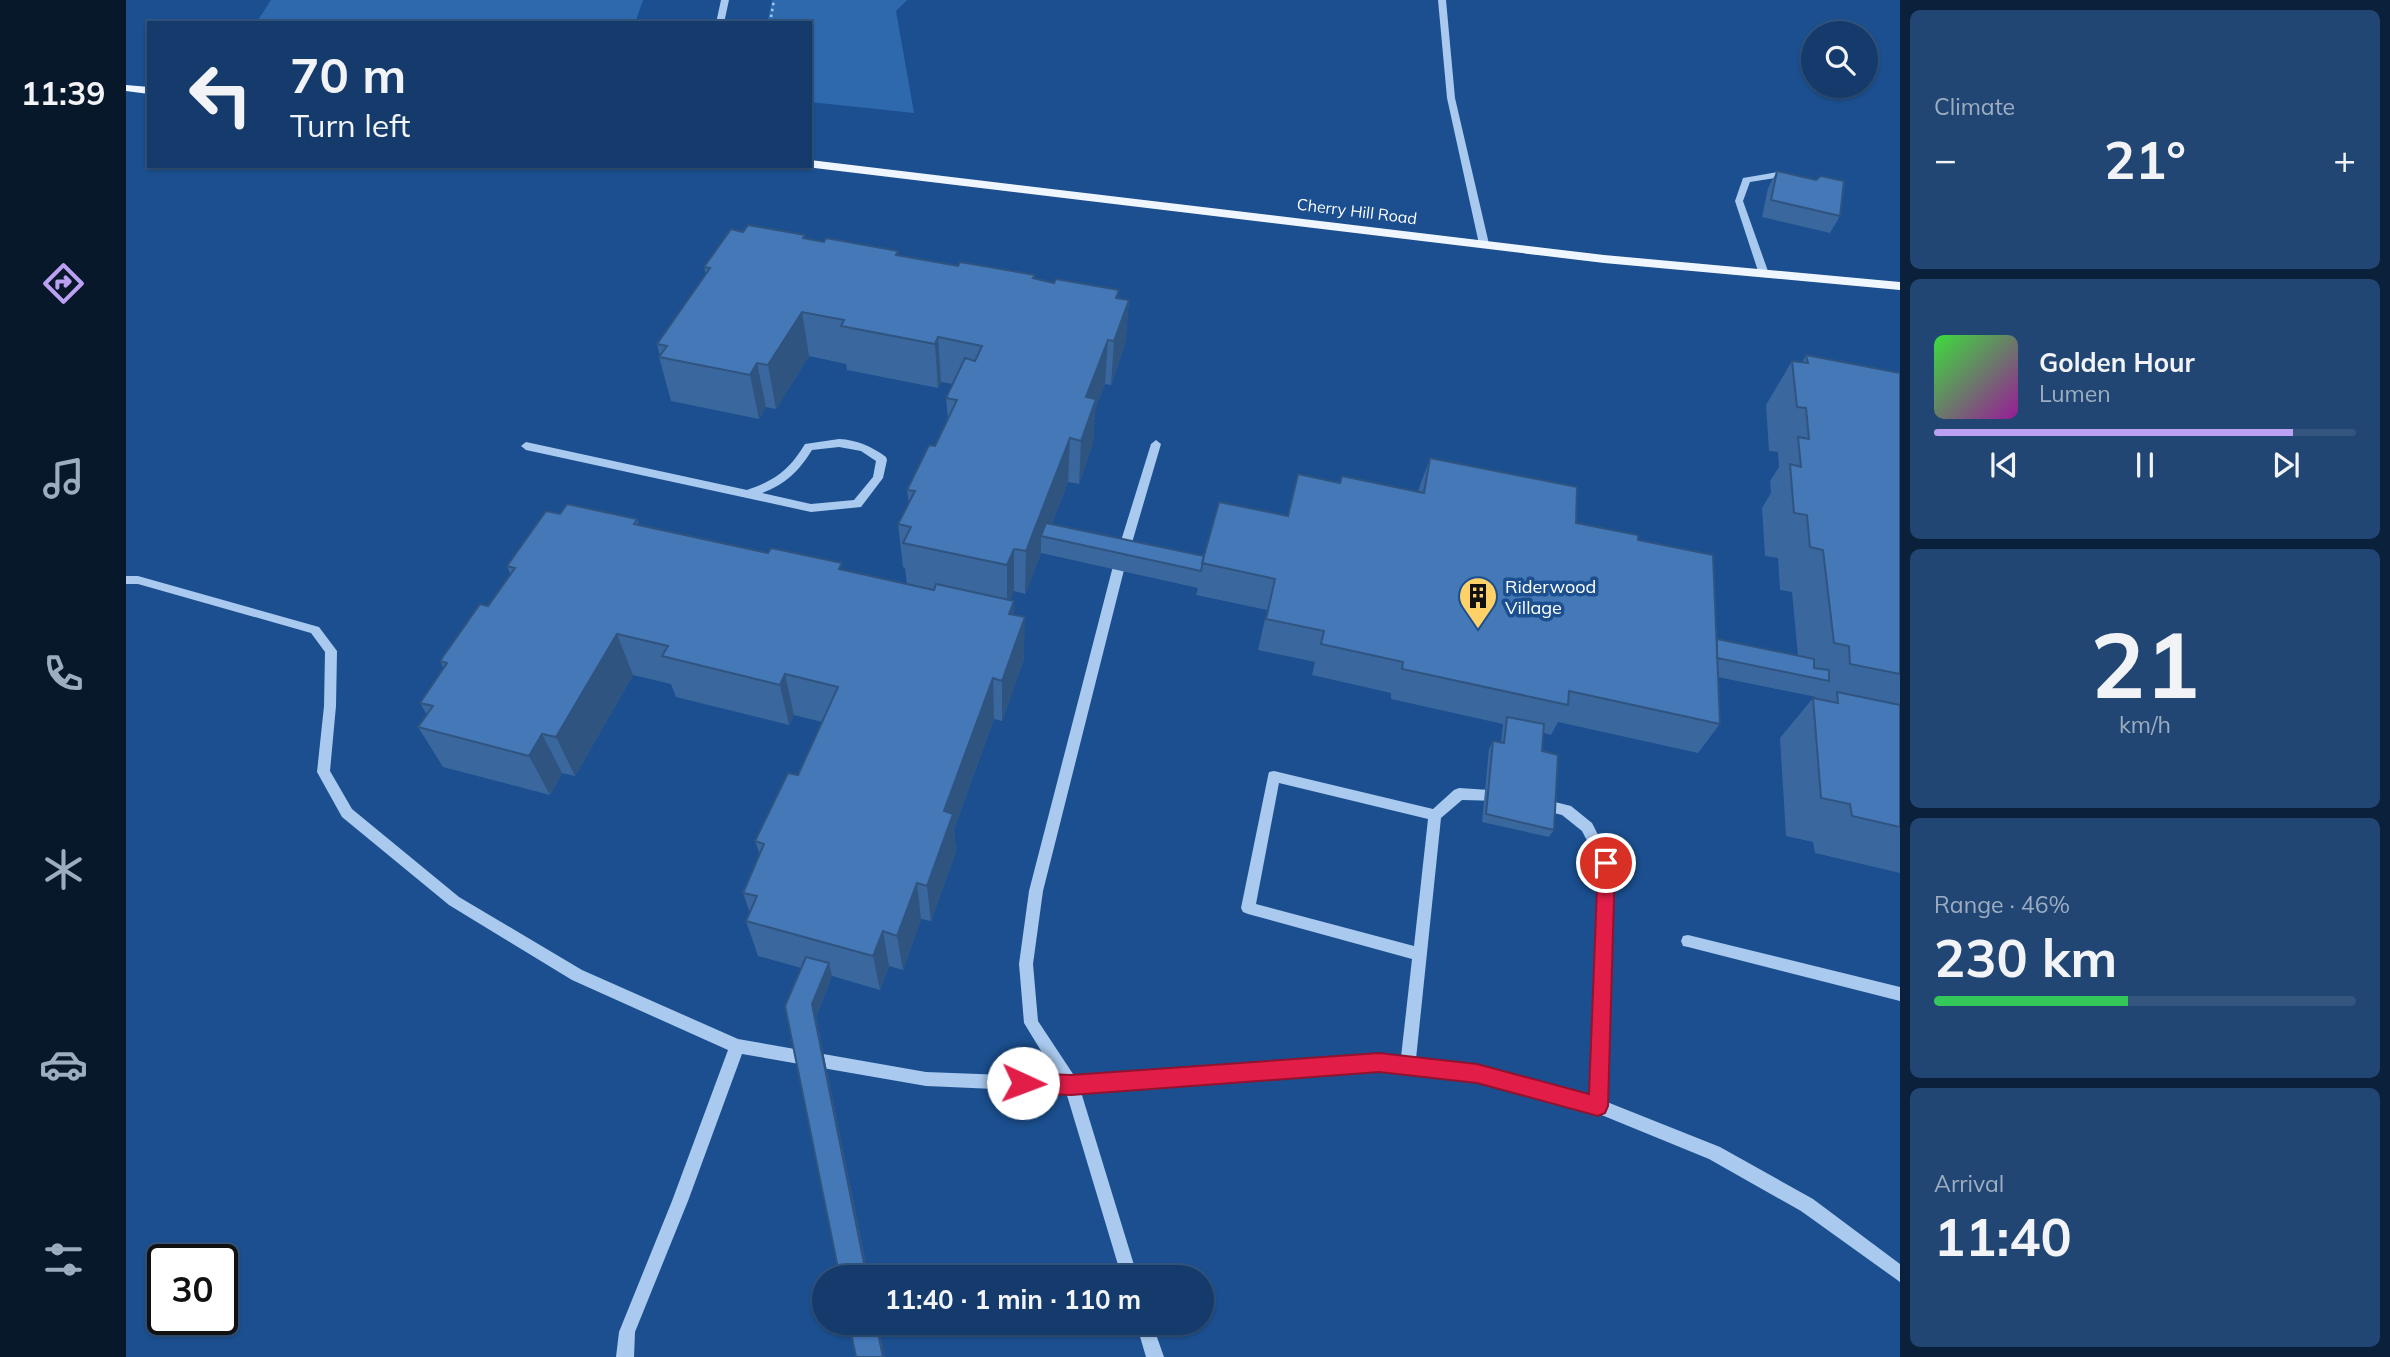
<!DOCTYPE html>
<html lang="en">
<head>
<meta charset="utf-8">
<style>
	body { margin:0; font-family:Mulish,sans-serif; background:#214673; color:#f1f3f6; height:100vh; display:flex; flex-direction:column; font-size:26px; white-space:nowrap }
	* { box-sizing:border-box; margin:0 }
	p { font-size:23px; color:#9dadc1 }
	.icon { flex:none; width:38px; height:38px; fill:none; stroke:currentColor; stroke-width:2; stroke-linecap:round; stroke-linejoin:round }
	.map { position:relative; flex:1; overflow:hidden }
	.sheet { display:flex; flex-direction:column; gap:10px; padding:10px; background:#0b203b; width:490px }
	.sheet>* { flex:none }
	.top-card { position:absolute; left:21px; top:21px; width:665px; height:147px; border-radius:0px; box-shadow:0 2px 5px #0004,0 0 0 2px #33557e; background:#143b6b; color:#f1f3f6; overflow:hidden }
	.fabs { position:absolute; left:1675px; top:21px; display:grid; gap:14px }
	.fabs a { display:grid; place-items:center; width:77px; height:77px; border-radius:50%; background:#143b6b; box-shadow:0 2px 5px #0004,0 0 0 2px #33557e; font-size:35px }
	.speed { position:absolute; left:21px; top:1244px; display:flex; gap:14px; font-size:35px; font-weight:700; text-align:center }
	.speed>* { display:grid; place-content:center; width:91px; height:91px; border-radius:50%; background:#143b6b; box-shadow:0 2px 5px #0004,0 0 0 2px #33557e; line-height:1 }
	.speed .limit { border:4px solid #111; border-radius:10px; background:#fff; color:#111 }
	.pin { position:absolute; display:grid; place-items:center; width:60px; height:60px; color:#fff; margin:-30px; border:4px solid #fff; border-radius:50%; box-shadow:0 2px 7px #0007 }
	.me { position:absolute; width:77px; margin:-38px; rotate:92deg; stroke-linejoin:round; filter:drop-shadow(0 0 5px #0008) }
	.turn { display:flex; align-items:center; gap:24px; height:147px; padding:0 28px; font-size:32px }
	.turn .icon { width:91px; height:91px; stroke-width:2.5 }
	.turn b { display:block; font-size:49px; line-height:60px }
	.big { font-size:52px; font-weight:700; line-height:1.1 }
	.sheet .card { flex:1; display:flex; flex-direction:column; justify-content:center; gap:10px; min-width:0; padding:0 24px; border-radius:10px; background:#214673 }
	.sheet .dial { align-items:center; gap:0 }
	.dial b { font-size:91px; line-height:1 }
	.song { display:flex; align-items:center; gap:21px }
	.cover { width:84px; height:84px; border-radius:10px; background:linear-gradient(135deg,hsl(120 70% 55%),hsl(300 70% 35%)) }
	.played { height:7px; border-radius:4px; background:linear-gradient(90deg,#bca0f2 85%,#33557e 85%) }
	.keys { display:flex; justify-content:space-around; direction:ltr }
	.heat { display:flex; justify-content:space-between; align-items:center; font-size:38px; direction:ltr }
	.charge { height:10px; border-radius:5px; background:linear-gradient(90deg,#34c759 46%,#33557e 0) }
	.trip { position:absolute; left:686px; top:1265px; width:402px; height:70px; border-radius:35px; background:#143b6b; box-shadow:0 2px 5px #0004,0 0 0 2px #33557e; font-weight:700; line-height:70px; text-align:center }
	main { display:flex; flex:1; min-height:0 }
	.tab-bar { display:flex; flex-direction:column; width:126px; justify-content:space-around; align-items:center; background:#08182b; color:#9dadc1 }
	.tab-bar .icon { width:49px; height:49px }
	.tab-bar .current { color:#bca0f2 }
	.tab-bar b { font-size:32px; color:#f1f3f6 }
	.map>svg:first-child { display:block }
	.green { fill:#2e69ad }
	.lines { fill:none; stroke-linecap:round; stroke-linejoin:round }
	.path { stroke:#a9c9ee; stroke-width:2.5; stroke-dasharray:2.5 3.5; stroke-linecap:butt }
	.minor { fill:#a9c9ee; fill-rule:evenodd }
	.major { fill:#f0f6ff; fill-rule:evenodd }
	.wall { fill:#3a679d }
	.shaded-wall { fill:#305480 }
	.building { fill:#4478b7; stroke:#305480; stroke-width:2 }
	.route { fill:#e11d48; stroke:#92132f; stroke-width:2 }
	.labels { text-anchor:middle; dominant-baseline:central; stroke-width:7; stroke-linejoin:round; paint-order:stroke }
	.far-street-label { font-size:16px; fill:#fff; stroke:#1b4f8f }
	.poi-label { font-size:18px; fill:#fff; stroke:#1b4f8f; text-anchor:start }
</style>
</head>
<body>
<main>
<nav class="tab-bar">
<b>11:39</b>
<svg class="icon current" aria-label="directions" viewBox="0 0 24 24"><path d="M12 3l9 9-9 9-9-9zM9 14v-3h6M13 9l2 2-2 2"/></svg>
<svg class="icon" aria-label="music" viewBox="0 0 24 24"><path d="M9 18V5l10-2v13"/><circle cx="6" cy="18" r="3"/><circle cx="16" cy="16" r="3"/></svg>
<svg class="icon" aria-label="phone" viewBox="0 0 24 24"><path d="M5 4h4l2 5-3 2q2 4 5 5l2-3 5 2v4C11 20 4 13 5 4z"/></svg>
<svg class="icon" aria-label="climate" viewBox="0 0 24 24"><path d="M12 3v18M4 7l16 10M4 17L20 7"/></svg>
<svg class="icon" aria-label="car" viewBox="0 0 24 24"><path d="M5 17H2v-5l4-1 3-4h7l3 4 3 1v5h-3M9 17h6M6 11h13"/><circle cx="7" cy="17" r="2"/><circle cx="17" cy="17" r="2"/></svg>
<svg class="icon" aria-label="filters" viewBox="0 0 24 24"><path d="M4 7h16M4 17h16"/><circle cx="9" cy="7" r="2"/><circle cx="15" cy="17" r="2"/></svg>
</nav>
<div class="map">
<svg width="1774" height="1357" viewBox="0 0 1774 1357">
	<rect width="100%" height="100%" fill="#1b4f8f"/>
	<path class="green" d="M145,0H517L509,23H130Z
		M646,0H781L770,11L788,113L684,102V23H641Z"/>
	<g class="lines">
		<path class="path" d="M644,23L648,0"/>
		<path class="minor" d="M595,0H603L598,23H590Z
			M1312,0H1320L1329,98L1363,244L1358,247L1353,244L1321,98Z
			M1652,172L1655,173V177L1624,182L1617,201L1643,274L1638,277L1633,274L1609,201L1617,178Z
			M713,439C731,440 745,446 760,457L761,460L757,478L735,507L685,512L400,450L395,446L400,442L621,490C650,480 663,470 679,444ZM713,447L735,451L750,461L747,477L728,500L685,504L636,493C660,484 673,471 686,450Z
			M1030,440L1035,444L998,570L917,891L907,964L912,1021L949,1077L1253,1055L1275,1057L1286,959L1122,914L1117,912L1115,908L1142,776L1143,772L1148,771L1307,809L1328,790L1333,788L1379,791L1381,795L1379,799L1374,801L1336,800L1315,818L1290,1059L1351,1067L1466,1096L1473,864L1456,831L1436,815L1408,808L1406,804L1408,800L1413,798L1445,806L1466,823L1487,864L1481,1102L1594,1147L1687,1199L1774,1264V1282L1675,1211L1583,1159L1473,1114L1351,1081L1253,1069L955,1092L1012,1278H996L940,1092L800,1086L616,1054L562,1201L509,1332L508,1357H490L493,1332L546,1201L602,1050L446,980L323,905L216,817L191,772L198,706L199,652L185,633L12,584H0V576H12L193,627L211,651L210,706L204,771L226,809L333,897L456,970L612,1039L800,1072L931,1077L898,1023L893,964L903,891L986,570L1025,444ZM1153,783L1302,819L1288,946L1130,904Z
			M1562,935L1774,987V1001L1562,947L1557,946L1555,941L1557,936Z
			M1010,1323H1026L1038,1357H1020Z"/>
		<path class="major" d="M0,85L23,87V94L0,91Z
			M684,160L1478,255L1774,282V290L1478,263L680,167L684,166Z"/>
	</g>
	<path class="wall" d="M1651,171L1690,180L1714,216L1704,233L1636,217L1642,188Z
		M679,239L698,242L772,251V255L832,266L909,275V279L1003,300L999,344L985,385L979,384L969,409L967,443L953,484L942,482L926,524L1078,556L1162,516L1214,483L1292,491L1304,458L1450,523L1512,540L1591,639L1672,656L1666,592L1654,590L1652,558L1639,556L1636,508L1645,493L1644,481L1653,467L1652,452L1643,451L1640,405L1666,361L1676,363L1680,355L1774,373V873L1689,853L1687,842L1660,836L1654,738L1687,698H1690V697L1592,677L1594,724L1572,753L1432,722L1425,735L1418,733L1416,751L1428,830L1423,837L1356,822L1363,749L1367,741L1375,742L1377,724L1265,699V693L1186,675L1189,662L1132,650L1141,610L1070,595L1072,588L915,553L899,594L888,591L884,600L898,659L876,721L868,719L828,829L830,851L805,921L795,919L777,970L763,966L754,990L706,976L690,1017L743,1278H714L675,968L632,956L620,921L624,913L617,893L634,855L629,841L672,775L696,722L668,715L663,725L550,697L545,684L507,675L449,776L436,773L424,795L317,767L292,727L301,715L294,703L318,669L314,661L362,606L384,574L381,566L434,514L511,519L513,525L781,584L779,568L777,567L772,524L783,503L781,490L809,446L822,420L820,398L827,384L815,382L812,388L721,370L720,364L683,356L650,409L640,407L633,419L545,401L533,357L534,356L531,344L580,274L578,267Z"/>
	<path class="shaded-wall" d="M1003,300L999,344L985,385L988,341Z
		M676,312L683,356L650,409L642,365Z
		M812,337L815,382L812,388L809,344Z
		M982,340L979,384L969,409L967,443L953,484L955,441L960,397Z
		M631,363L640,407L633,419L624,375Z
		M944,438L942,482L921,538L915,536V553L899,594L900,551Z
		M888,549V591L881,608V565Z
		M888,601V643L883,614Z
		M899,617L898,659L876,721V681Z
		M491,634L507,675L449,776L430,737Z
		M659,674L668,715L663,725L654,685Z
		M867,678L868,719L828,829L830,851L805,921L801,886L818,811Z
		M416,734L436,773L424,795L403,756Z
		M791,883L795,919L777,970L771,936Z
		M757,931L763,966L754,990L747,956Z
		M703,963L706,976L690,1017L743,1278H741L686,1004Z
		M751,1323H752L759,1357H757Z"/>
	<path class="building" d="M1651,171L1690,180L1695,176L1718,181L1714,216L1645,200Z
		M622,225L679,235L677,238L698,242L700,238L772,251L770,255L832,266L834,262L909,275L907,278L928,283L930,279L993,290L990,298L1003,300L988,341L982,340L960,397L970,399L955,441L944,438L900,551L888,549L881,565L777,543L785,527L772,524L789,491L781,490L803,445L809,446L831,400L820,398L839,358L849,361L856,346L812,337L809,344L715,326L718,320L676,312L642,365L631,363L624,375L533,357L541,346L531,344L584,268L578,267L605,229L617,232Z
		M1680,355L1774,373V674L1724,664L1723,646L1708,643L1697,550L1684,547L1681,515L1668,513L1664,464L1675,467L1672,437L1683,439L1680,408L1671,407L1666,361L1682,363Z
		M1304,458L1451,487L1450,523L1512,535V540L1587,555L1594,724L1443,691L1442,705L1276,669L1277,662L1195,644L1198,631L1140,619L1149,579L1076,563L1093,502L1162,516L1172,474L1214,483L1216,476L1298,493Z
		M441,504L511,519L508,524L642,553L645,548L716,563L713,569L808,590L810,584L888,601L883,614L899,617L876,681L867,678L818,811L827,814L801,886L791,883L771,936L757,931L747,956L620,921L631,896L617,893L638,844L629,841L662,773L672,775L712,687L659,674L654,685L536,656L542,646L491,634L430,737L416,734L403,756L292,727L307,706L294,703L321,663L314,661L354,604L362,606L389,568L381,566L420,511L434,514Z
		M920,523L1078,556L1075,571L915,536Z
		M1591,639L1688,659V668L1703,670V681L1591,658Z
		M1711,692L1774,705V827L1726,816L1724,804L1695,798L1687,698L1712,703Z
		M1381,717L1418,724L1416,751L1432,755L1428,830L1360,814L1367,741L1378,743Z
		M680,957L703,963L686,1004L741,1278H714L659,1006Z
		M723,1323H750L757,1357H730Z"/>
	<path class="route" d="M1480,856L1489,863L1482,1106L1479,1113L1472,1116L1351,1083L1253,1072L945,1095L897,1093L890,1090L887,1083L890,1076L897,1073L945,1075L1253,1053L1351,1064L1463,1094L1472,863Z"/>
	<defs>
		<symbol id="building-pin" viewBox="-11 -11 22 30"><path d="M0 17L-7.5 6A9.5 9.5 0 1 1 7.5 6Z" fill="#ffd166" stroke="#1b4f8f"/><path d="M-4-6H4V6H1V3H-1V6H-4ZM-2.5-4.3h1.7v1.8h-1.7ZM.8-4.3h1.7v1.8H.8ZM-2.5-1h1.7V.8h-1.7ZM.8-1h1.7V.8H.8Z" fill="#111"/></symbol>
	</defs>
	<g fill-rule="evenodd">
		<use href="#building-pin" x="1330" y="574" width="44" height="60"/>
	</g>
	<g class="labels">
		<g class="far-street-label">
			<text transform="translate(1231 211) rotate(7)">Cherry Hill Road</text>
		</g>
		<g class="poi-label">
			<text x="1379" y="586">Riderwood<tspan x="1379" dy="21">Village</tspan></text>
		</g>
	</g>
</svg>
<div class="fabs">
<a><svg class="icon" aria-label="search" viewBox="0 0 24 24"><circle cx="10" cy="10" r="6"/><path d="M15 15l6 6"/></svg></a>
</div>
<div class="speed"><div class="limit">30</div></div>
<div class="pin" style="left:1480px;top:863px;background:#d93025"><svg class="icon" aria-label="arrive" viewBox="0 0 24 24"><path d="M6 21V4h12l-3 4 3 4H6"/></svg></div>
<svg class="me" style="left:897px;top:1083px" viewBox="-20 -20 40 40"><circle r="19" fill="#fff"/><path d="M0-13L10 11 0 6-10 11z" fill="#e11d48"/></svg>
<div class="trip">11:40 · 1 min · 110 m</div>
<div class="top-card">
<div class="turn"><svg class="icon" aria-label="left" viewBox="0 0 24 24"><path d="M17 20v-9H6M10 6l-5 5 5 5"/></svg><div><b>70 m</b>Turn left</div></div>
</div>
</div>
<section class="sheet">
<div class="card"><p>Climate</p>
<div class="heat"><a>−</a><b class="big">21°</b><a>+</a></div>
</div>
<div class="card">
<div class="song"><i class="cover"></i><div><b>Golden Hour</b><p>Lumen</p></div></div>
<div class="played"></div>
<div class="keys"><svg class="icon" aria-label="previous" viewBox="0 0 24 24"><path d="M18 5L8 12l10 7zM5 5v14"/></svg><svg class="icon" aria-label="pause" viewBox="0 0 24 24"><path d="M8 5v14M16 5v14"/></svg><svg class="icon" aria-label="next" viewBox="0 0 24 24"><path d="M6 5l10 7-10 7zM19 5v14"/></svg></div>
</div>
<div class="card dial"><b>21</b><p>km/h</p></div>
<div class="card"><p>Range · 46%</p><b class="big">230 km</b><div class="charge"></div></div>
<div class="card"><p>Arrival</p><b class="big">11:40</b></div>
</section>
</main>
</body>
</html>
